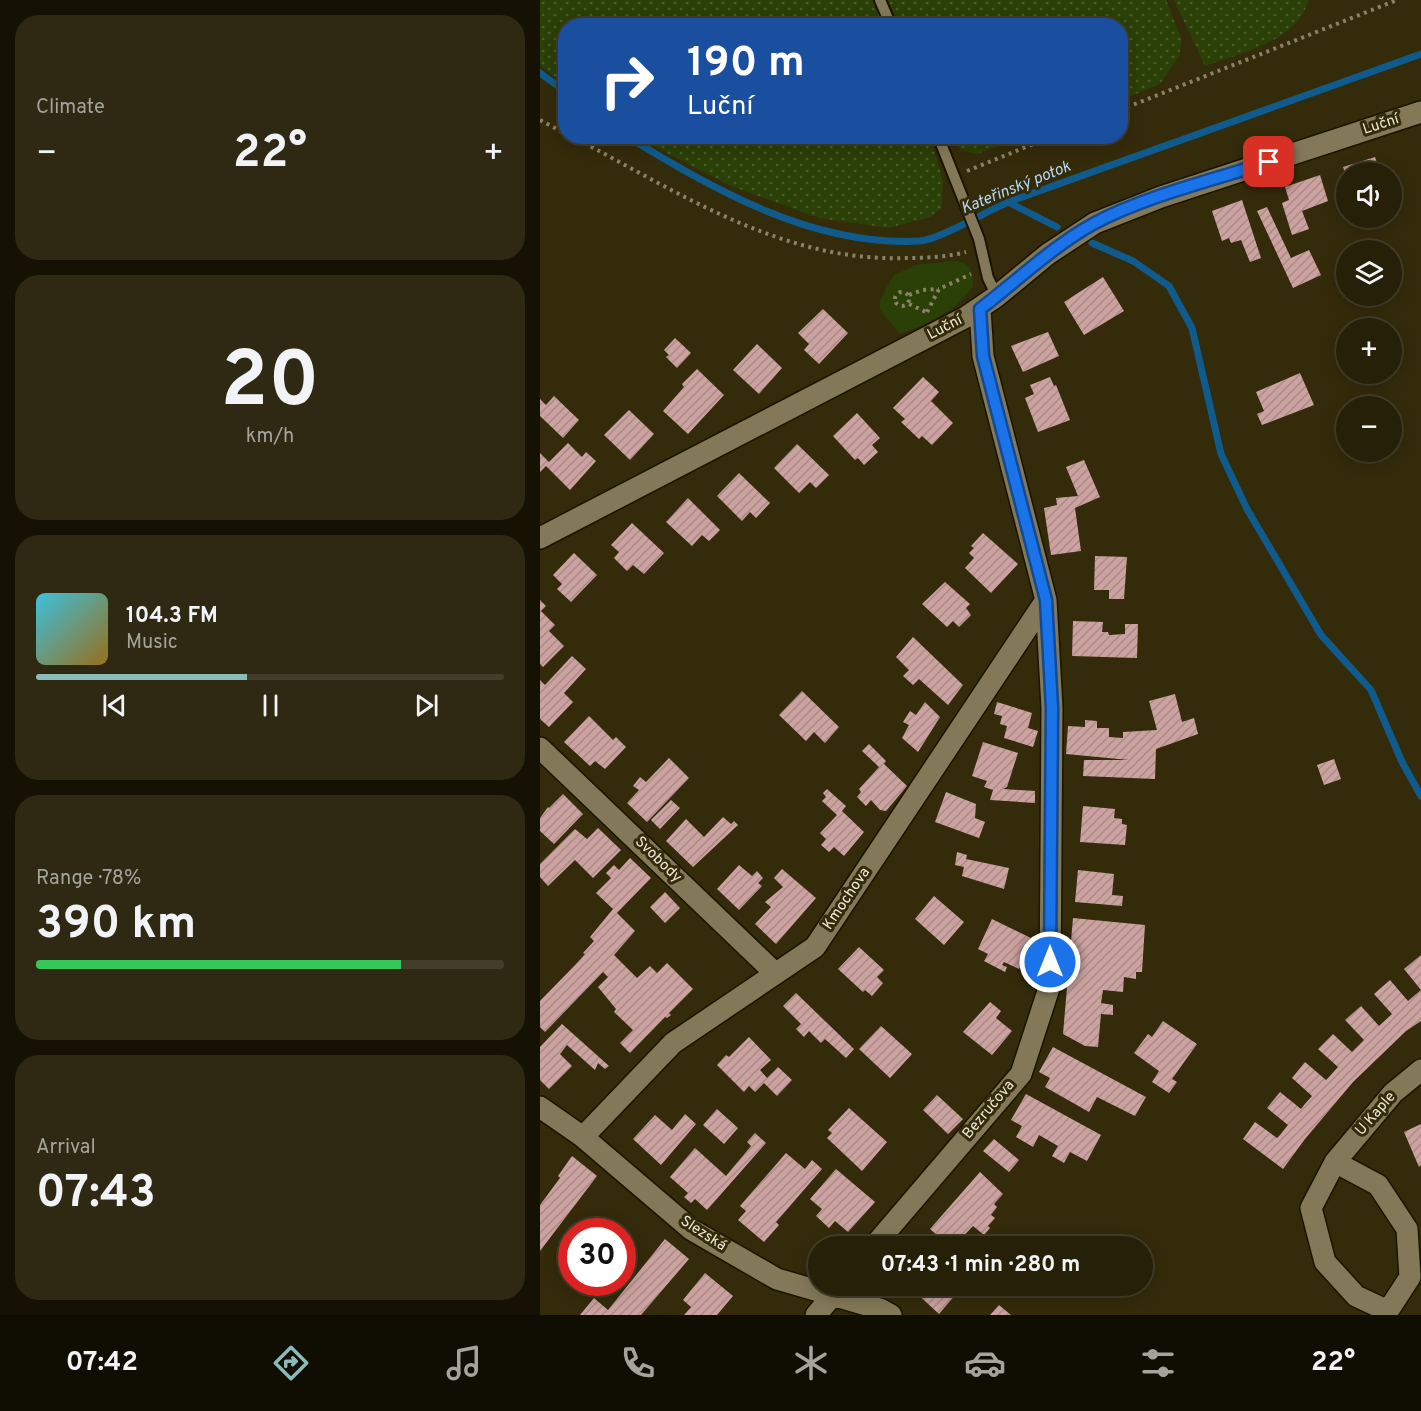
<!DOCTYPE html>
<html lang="en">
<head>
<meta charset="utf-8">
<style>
	body { margin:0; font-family:Overpass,sans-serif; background:#2f2812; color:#f1f3f6; height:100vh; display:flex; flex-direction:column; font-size:22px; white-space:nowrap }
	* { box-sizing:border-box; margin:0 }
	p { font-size:20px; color:#a4a39c }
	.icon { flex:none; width:33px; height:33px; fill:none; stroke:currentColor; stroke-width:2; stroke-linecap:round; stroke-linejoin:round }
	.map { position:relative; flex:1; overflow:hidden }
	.drawer { display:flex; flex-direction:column; gap:15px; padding:15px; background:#151204; width:540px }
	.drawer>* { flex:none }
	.top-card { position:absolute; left:18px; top:18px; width:570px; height:126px; border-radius:24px; box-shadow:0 3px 15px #0003,0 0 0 2px #433e29; background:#1a4fa0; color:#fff; overflow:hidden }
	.buttons { position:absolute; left:796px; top:162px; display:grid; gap:12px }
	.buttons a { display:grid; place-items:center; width:66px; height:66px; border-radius:50%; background:#272008; box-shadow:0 3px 15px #0003,0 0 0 2px #433e29; font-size:30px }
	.speed { position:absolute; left:18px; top:1218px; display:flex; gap:12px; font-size:30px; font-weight:700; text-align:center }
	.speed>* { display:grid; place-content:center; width:78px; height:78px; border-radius:50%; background:#272008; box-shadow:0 3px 15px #0003,0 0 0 2px #433e29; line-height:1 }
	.speed .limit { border:9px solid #d22; background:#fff; color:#111 }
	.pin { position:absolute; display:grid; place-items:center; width:51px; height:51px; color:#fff; margin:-26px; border-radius:12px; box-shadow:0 3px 9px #0006 }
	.me { position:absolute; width:66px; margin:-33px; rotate:0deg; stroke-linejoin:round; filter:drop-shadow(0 0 4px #0008) }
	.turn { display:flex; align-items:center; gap:21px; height:126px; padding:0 30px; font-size:27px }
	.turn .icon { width:78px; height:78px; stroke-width:2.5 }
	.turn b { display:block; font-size:42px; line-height:51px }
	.big { font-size:45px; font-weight:700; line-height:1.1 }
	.drawer .card { flex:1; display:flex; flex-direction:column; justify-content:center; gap:9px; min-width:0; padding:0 21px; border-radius:24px; background:#2f2812 }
	.drawer .dial { align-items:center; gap:0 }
	.dial b { font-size:78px; line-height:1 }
	.song { display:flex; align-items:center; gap:18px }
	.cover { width:72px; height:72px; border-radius:9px; background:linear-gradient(135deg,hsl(190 70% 55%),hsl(40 70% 35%)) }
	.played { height:6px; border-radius:3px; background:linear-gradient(90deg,#8bbbb9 45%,#433e29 45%) }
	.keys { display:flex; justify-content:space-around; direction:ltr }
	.heat { display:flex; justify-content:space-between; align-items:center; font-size:33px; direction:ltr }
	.charge { height:9px; border-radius:4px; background:linear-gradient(90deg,#34c759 78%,#433e29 0) }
	.trip { position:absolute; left:268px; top:1236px; width:345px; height:60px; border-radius:30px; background:#272008; box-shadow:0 3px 15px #0003,0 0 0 2px #433e29; font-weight:700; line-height:60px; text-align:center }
	.tabs { display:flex; height:96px; justify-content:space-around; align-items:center; background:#100d03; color:#a4a39c }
	.tabs .icon { width:42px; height:42px }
	.tabs .active { color:#8bbbb9 }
	.tabs b { font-size:27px; color:#f1f3f6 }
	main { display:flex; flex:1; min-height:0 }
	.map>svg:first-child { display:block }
	.grass { fill:url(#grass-dots) }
	.park { fill:#2a4007 }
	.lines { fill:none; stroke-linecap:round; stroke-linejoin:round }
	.stream { stroke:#105b8d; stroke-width:7 }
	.building { fill:url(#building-hatch) }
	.service-casing { stroke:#1a1400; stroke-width:14 }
	.minor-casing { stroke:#1a1400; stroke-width:24 }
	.path { stroke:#898268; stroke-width:4; stroke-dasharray:3 4.5; stroke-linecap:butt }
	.service { stroke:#837958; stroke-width:10 }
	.minor { stroke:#837958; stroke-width:21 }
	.route-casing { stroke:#114b97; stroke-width:15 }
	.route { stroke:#1a73e8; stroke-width:10 }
	.labels { text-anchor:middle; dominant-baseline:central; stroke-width:6; stroke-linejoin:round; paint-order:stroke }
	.street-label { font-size:15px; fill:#ede8d6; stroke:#342b0b }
	.water-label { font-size:16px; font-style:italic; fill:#b5d7f5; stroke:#342b0b }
</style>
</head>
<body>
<main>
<section class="drawer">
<div class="card"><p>Climate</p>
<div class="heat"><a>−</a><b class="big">22°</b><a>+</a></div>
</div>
<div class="card dial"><b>20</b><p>km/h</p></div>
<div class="card">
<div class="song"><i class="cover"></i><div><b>104.3 FM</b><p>Music</p></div></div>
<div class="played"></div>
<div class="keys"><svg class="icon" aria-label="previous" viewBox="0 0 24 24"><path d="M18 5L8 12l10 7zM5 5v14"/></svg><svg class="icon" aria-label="pause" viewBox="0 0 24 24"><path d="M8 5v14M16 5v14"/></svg><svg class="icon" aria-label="next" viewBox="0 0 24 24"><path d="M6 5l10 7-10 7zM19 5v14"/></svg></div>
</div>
<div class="card"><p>Range · 78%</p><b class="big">390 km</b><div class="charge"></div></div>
<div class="card"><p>Arrival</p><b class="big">07:43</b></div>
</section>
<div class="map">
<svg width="881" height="1315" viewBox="0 0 881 1315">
	<defs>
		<pattern id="grass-dots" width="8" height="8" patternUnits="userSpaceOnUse" patternTransform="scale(1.5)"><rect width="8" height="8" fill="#2a4007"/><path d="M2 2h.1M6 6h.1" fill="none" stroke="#495c2a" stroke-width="1.8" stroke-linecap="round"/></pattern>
		<pattern id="building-hatch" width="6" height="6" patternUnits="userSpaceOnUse" patternTransform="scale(1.5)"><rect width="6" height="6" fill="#cba2a0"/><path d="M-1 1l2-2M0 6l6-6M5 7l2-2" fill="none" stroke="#aa8b88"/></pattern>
	</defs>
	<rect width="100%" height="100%" fill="#342b0b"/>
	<path class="grass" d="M0,0H332L344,25L26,26L25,86L0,65Z
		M348,0H626L642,40L639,56L620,84L581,100L580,26L359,25Z
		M634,0H769C755,43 703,52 665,66Z
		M96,137H390L403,181L402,208L390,217L349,228L279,218L191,186Z
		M412,137H484L437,154L421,150Z"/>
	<path class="park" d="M414,261C431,263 433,270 433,286C417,311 387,324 360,334L340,310V300L353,276L375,265Z"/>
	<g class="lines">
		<path class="stream" d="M0,73L26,92
			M86,136C175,190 273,247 380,241C399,240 450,209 471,201C607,151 744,103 881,54
			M468,202L517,227
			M552,243L593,261L629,286L652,328L681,454L707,509L781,635L831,690L862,762L881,796"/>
	</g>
	<path class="building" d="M835,157L840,172H807V179L803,167Z
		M780,175L788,201L762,211L769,229L752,235L742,203L749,200L745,187Z
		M702,200L721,258L710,262L701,240L691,243L689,238L682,241L672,211Z
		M727,207L751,258L769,250L781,275L753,288L717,211Z
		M563,277L584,311L544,335L524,302Z
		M283,309L308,333L279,364L264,350L269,344L258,333Z
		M508,332L519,356L483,372L471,346Z
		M135,338L151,353L137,368L126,357L129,355L124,350Z
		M217,344L242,368L219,394L193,370Z
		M157,369L184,395L148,434L123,411L144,387L142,384Z
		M760,373L774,405L722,425L717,414L724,411L716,392Z
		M383,377L399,392L391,401L413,423L392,445L382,436L379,439L361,422L365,419L353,408Z
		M510,377L514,386L516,385L530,420L498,432L485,398L494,394L490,385Z
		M14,396L39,420L23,438L0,416V399L6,405Z
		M89,410L114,434L90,460L64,435Z
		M317,413L340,438L332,445L338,452L324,465L318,458L315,460L293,436Z
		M28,443L42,457L46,452L56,461L30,490L6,466L0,472V453L9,462Z
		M257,444L289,475L276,488L270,482L259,493L234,468Z
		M544,460L560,497L535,508L541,551L511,555L504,508L517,505L516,498L538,496L526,467Z
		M199,473L230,503L216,518L210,512L202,521L177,496Z
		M148,498L180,530L169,541L162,535L152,546L126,522Z
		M92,523L124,553L104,574L93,565L87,571L74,558L79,552L71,545Z
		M443,533L478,564L451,593L425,568L434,558L429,553L434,548L431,546Z
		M34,553L57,575L31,602L17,589L22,584L13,575Z
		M555,556L587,557L584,599H569V590H554Z
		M405,582L430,604L426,608L431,615L419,627L413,621L407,627L382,604Z
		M0,600L6,606L1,611L15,625L9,631L24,646L3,667L0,664Z
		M533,621L563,622L562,632H568L569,635L585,634V624H598L597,658L532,656Z
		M373,637L423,685L408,705L379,679L373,685L363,676L369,670L356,657Z
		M32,656L46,669L24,693L33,702L9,727L0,719V680L5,685Z
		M262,691L299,727L285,743L274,732L266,741L239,715Z
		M635,694L642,722L654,718L658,734L616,749L615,779L543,776L544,760H589L526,754L528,726L545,727V720L557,721V728H569V737L583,738V732L617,730L609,701Z
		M385,702L400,717L378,752L362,738L369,725L363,722L370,711L376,715Z
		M457,702L492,713L488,728L498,731L493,747L464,738L467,726L460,724L462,716L454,714Z
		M49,716L73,740L76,737L86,747L65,769L55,761L50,766L24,742Z
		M443,742L478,753L467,787L463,789L495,791V803L450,800L453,790L444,787L447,781L432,776Z
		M329,744L346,761L344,764L367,786L346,811L340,810L331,800L326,806L317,797L321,792L319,789L339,767L322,751Z
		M129,758L149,778L107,822L87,803L99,790L93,786L100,777L106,782Z
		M794,759L801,779L784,785L777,765Z
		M287,789L306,806L302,811L324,832L304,856L294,847L289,852L281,845L286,839L280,833L297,815L282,801L286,797L283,793Z
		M406,792L436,804L435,818L445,822L439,838L395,822Z
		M23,794L43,814L14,844L0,831V818L8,807L9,808Z
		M131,800L140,808L120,829L111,820Z
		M543,806L575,809L574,818L582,819V824L587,825L585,845L540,842Z
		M183,817L191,824L194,821L198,825L153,867L126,841L146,819L164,837Z
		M58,828L81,850L53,878L35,860L8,886L0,877V864L35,829L47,839Z
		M417,852L427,855L426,859L469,868L464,889L422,876L424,867L415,865Z
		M90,858L111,878L77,913L95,931L74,955L97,978L110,966L117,973L127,963L153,989L129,1013L131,1015L127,1018L125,1017L90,1053L80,1043L93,1030L74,1012L76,1009L58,987L68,977L63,972L5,1032L0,1027V1001L38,962L45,954L43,953L54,941L50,937L73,909L56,893L71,878L66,873L74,865L79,870Z
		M199,865L212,876L217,871L223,878L218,883L222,886L199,910L177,889Z
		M242,869L276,898L236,944L215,924L231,907L225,902L243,887L234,878Z
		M538,870L574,874L572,895L583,896L582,906L535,902Z
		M125,892L140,908L125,923L110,907Z
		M394,896L424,922L404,945L375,919Z
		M533,918L605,925L602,972H596V979L584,977L583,992L563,990L561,1003L573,1005V1015L561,1014L558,1047L545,1046L523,1034Z
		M452,919L493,939L479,969L464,962L462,965L467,967L465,972L444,961L448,954L438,949Z
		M319,947L344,970L337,977L343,983L332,996L325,990L323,992L298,969Z
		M881,955V990L864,969Z
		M850,980L868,1001L881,990V1021L866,1031L813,1082L765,1139L743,1169L703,1139L715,1122L737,1138L740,1135L748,1125L727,1108L740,1092L761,1109L764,1105L772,1096L752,1078L765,1062L786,1080L789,1077L798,1067L778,1049L793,1034L812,1052L824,1040L805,1020L821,1006L839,1026L852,1014L834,994Z
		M256,993L314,1049L306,1058L285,1039L281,1043L269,1031L264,1037L256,1029L261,1024L243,1006Z
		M450,1002L461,1011L456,1018L472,1031L452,1055L423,1032Z
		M623,1021L657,1044L632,1079L637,1082L629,1093L612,1082L619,1071L594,1053L608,1034L612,1037Z
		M22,1024L69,1066L65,1069L58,1063L55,1070L27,1045L20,1054L32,1066L9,1089L0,1080V1047Z
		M341,1026L372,1054L350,1078L319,1049Z
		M209,1037L231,1060L220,1070L227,1078L238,1067L252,1080L237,1096L224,1083L215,1092L209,1086L204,1092L177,1065L186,1055L189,1057Z
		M513,1047L606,1097L595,1116L557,1097L549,1112L505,1087L510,1078L499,1072Z
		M486,1094L561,1135L547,1161L530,1152L524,1163L512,1156L518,1146L499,1135L493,1147L476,1137L482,1126L471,1120Z
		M397,1095L423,1119L408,1134L383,1110Z
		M309,1108L347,1142L322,1171L287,1138L292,1133L288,1130Z
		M177,1109L198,1128L184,1144L163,1125Z
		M145,1114L156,1124L121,1165L93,1139L115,1115L132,1130Z
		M881,1124V1165L879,1167L864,1132Z
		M215,1133L226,1143L167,1210L155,1199L151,1203L144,1197L148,1193L130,1177L155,1148L186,1176L211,1146L207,1142Z
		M454,1139L479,1160L469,1172L443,1151Z
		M246,1153L265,1169L272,1160L282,1169L236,1222L239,1225L224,1242L198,1220L206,1211L200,1206Z
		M32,1156L57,1176L0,1251V1205L20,1178L18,1176Z
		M296,1169L335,1202L308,1232L295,1221L289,1228L276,1216L282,1209L270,1199Z
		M440,1172L463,1194L454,1204L457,1207L451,1215L455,1218L448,1226L450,1228L444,1235L433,1226L414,1246H409L390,1229Z
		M125,1239L149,1259L101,1315H40L54,1298L68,1310Z
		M165,1273L193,1296L177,1315H144L151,1307L143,1300Z
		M377,1286H420L422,1287L399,1314L373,1290Z
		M459,1305L471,1315H450Z"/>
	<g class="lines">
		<defs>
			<path id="service" d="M340,0L351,26
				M398,136L439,239L448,278L457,296"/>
			<path id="minor" d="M0,538L426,317L457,296L508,254L555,223L621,197L881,112
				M0,748L235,973
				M0,1107L43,1137L152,1230L237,1279L340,1309L351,1315
				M43,1137L133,1043L275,947L506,600
				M795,1162L838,1185L867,1229L870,1277L848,1311L816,1296L785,1262L771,1208L795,1162L853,1093L881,1070
				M334,1246L481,1074L510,985L512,708L506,600L443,356L440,309
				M276,1315L299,1288"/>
		</defs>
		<use href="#service" class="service-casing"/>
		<use href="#minor" class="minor-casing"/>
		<path class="path" d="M580,110L857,0
			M0,120L26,134
			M31,136C137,191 242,263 367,258C387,258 407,257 426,252
			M427,171L513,136
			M355 299a7 7 0 1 1 14 0a7 7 0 1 1-14 0Z
			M369,295L383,290L399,289
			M369,304L386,312
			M387,312L399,289L431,274"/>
		<use href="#service" class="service"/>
		<use href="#minor" class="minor"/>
	</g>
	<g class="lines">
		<defs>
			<path id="route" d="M510,962L512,708L506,600L443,356L440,309C478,280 512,247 553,224C602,197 676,179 729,162"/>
		</defs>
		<use href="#route" class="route-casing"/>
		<use href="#route" class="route"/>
	</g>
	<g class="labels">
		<g class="street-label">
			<text transform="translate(841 125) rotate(-18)">Luční</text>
			<text transform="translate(405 328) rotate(-27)">Luční</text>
			<text transform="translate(118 860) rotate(44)">Svobody</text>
			<text transform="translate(307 899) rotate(-56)">Kmochova</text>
			<text transform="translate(449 1110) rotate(-50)">Bezručova</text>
			<text transform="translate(836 1114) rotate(-49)">U Kaple</text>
			<text transform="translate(163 1234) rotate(33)">Slezská</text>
		</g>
		<g class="water-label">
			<text transform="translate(476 188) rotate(-22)">Kateřinský potok</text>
		</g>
	</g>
</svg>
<div class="buttons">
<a><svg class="icon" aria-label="sound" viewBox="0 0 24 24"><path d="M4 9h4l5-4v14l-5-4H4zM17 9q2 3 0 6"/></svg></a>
<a><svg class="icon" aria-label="layers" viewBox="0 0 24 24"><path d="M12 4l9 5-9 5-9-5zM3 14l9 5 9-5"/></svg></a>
<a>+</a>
<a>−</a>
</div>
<div class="speed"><div class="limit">30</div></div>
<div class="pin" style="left:729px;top:162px;background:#d93025"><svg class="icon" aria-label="arrive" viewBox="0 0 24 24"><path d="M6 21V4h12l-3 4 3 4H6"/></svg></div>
<svg class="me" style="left:510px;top:962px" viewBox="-20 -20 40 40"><circle r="17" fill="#1a73e8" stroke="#fff" stroke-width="3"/><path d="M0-11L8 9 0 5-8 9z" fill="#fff"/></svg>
<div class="trip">07:43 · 1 min · 280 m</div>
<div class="top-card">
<div class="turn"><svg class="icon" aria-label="right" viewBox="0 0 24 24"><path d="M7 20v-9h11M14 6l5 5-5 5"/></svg><div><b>190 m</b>Luční</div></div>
</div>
</div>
</main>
<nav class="tabs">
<b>07:42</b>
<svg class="icon active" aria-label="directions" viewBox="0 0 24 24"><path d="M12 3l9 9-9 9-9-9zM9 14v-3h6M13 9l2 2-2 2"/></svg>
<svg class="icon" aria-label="music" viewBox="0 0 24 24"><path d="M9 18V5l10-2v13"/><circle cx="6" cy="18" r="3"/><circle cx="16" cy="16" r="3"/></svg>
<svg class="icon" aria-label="phone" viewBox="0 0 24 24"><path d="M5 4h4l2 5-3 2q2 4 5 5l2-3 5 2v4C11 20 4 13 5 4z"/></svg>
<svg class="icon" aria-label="climate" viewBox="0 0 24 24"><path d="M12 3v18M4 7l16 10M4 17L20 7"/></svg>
<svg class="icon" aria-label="car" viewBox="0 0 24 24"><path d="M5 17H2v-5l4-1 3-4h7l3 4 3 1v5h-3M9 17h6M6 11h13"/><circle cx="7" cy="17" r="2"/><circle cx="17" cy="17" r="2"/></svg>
<svg class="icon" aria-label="filters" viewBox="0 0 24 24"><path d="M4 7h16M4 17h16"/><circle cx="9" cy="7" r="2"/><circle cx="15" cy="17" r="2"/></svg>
<b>22°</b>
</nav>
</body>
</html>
